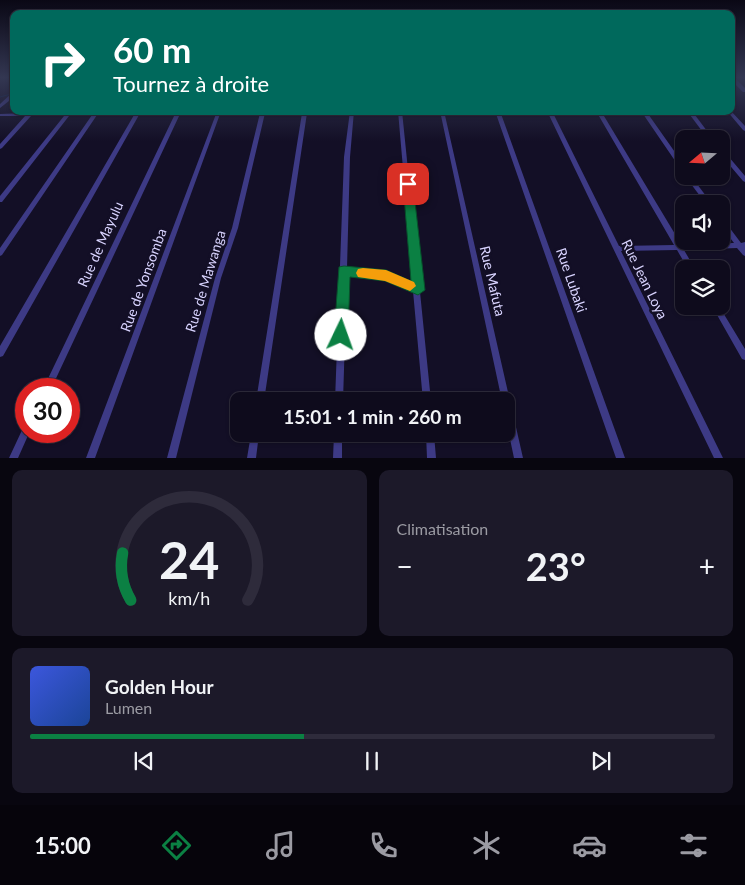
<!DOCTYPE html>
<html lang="fr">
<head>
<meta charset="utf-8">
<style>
	body { margin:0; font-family:Lato,sans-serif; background:#1c1929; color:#f1f3f6; height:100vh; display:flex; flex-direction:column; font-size:19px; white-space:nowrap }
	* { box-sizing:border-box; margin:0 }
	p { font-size:16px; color:#9b9ba3 }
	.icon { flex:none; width:28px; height:28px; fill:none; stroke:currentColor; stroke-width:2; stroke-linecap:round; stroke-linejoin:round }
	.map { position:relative; height:458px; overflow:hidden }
	.drawer { display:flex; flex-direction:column; gap:12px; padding:12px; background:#08060f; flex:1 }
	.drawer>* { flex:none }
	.hud { position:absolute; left:10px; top:10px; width:725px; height:105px; border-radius:10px; box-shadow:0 1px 4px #0004,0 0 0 1px #2e2b3b; background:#00695c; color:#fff; overflow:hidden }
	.needle { width:32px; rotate:251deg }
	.fabs { position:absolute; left:675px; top:130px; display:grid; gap:10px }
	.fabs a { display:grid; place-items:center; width:55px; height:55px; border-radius:10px; background:#0e0b1c; box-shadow:0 1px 4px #0004,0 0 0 1px #2e2b3b; font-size:25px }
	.speed { position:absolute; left:15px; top:378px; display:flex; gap:10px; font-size:25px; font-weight:700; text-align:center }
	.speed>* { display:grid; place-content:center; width:65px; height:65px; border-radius:50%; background:#0e0b1c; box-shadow:0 1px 4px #0004,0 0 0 1px #2e2b3b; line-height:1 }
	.speed .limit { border:8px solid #d22; background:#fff; color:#111 }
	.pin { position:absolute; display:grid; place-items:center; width:42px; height:42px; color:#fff; margin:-21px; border-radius:10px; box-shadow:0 2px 8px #0006 }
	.me { position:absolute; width:55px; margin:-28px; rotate:3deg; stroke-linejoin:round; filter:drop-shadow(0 0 4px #0008) }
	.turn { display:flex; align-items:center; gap:18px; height:105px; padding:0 20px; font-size:22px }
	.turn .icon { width:65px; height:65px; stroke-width:2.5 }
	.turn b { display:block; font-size:35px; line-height:42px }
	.big { font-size:38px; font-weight:700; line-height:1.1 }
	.drawer .card { flex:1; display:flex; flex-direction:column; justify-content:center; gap:8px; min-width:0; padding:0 18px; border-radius:10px; background:#1c1929 }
	.drawer .dial { align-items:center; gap:0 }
	.dial svg { height:130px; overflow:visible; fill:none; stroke:#2e2b3b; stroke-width:7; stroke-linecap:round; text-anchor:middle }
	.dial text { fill:#f1f3f6; stroke:none }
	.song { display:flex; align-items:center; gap:15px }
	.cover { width:60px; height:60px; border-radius:8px; background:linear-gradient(135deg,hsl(230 70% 55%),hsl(220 70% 35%)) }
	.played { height:5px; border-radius:2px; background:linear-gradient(90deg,#0b8043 40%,#2e2b3b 40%) }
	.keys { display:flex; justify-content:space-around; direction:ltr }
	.heat { display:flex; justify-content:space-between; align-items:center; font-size:28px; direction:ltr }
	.drawer .tiles { flex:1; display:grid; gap:12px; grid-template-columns:1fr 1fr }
	.card:last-child { grid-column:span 2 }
	.trip { position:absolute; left:230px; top:392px; width:285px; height:50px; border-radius:10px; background:#0e0b1c; box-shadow:0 1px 4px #0004,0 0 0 1px #2e2b3b; font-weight:700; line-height:50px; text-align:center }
	.tabs { display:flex; height:80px; justify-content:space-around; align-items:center; background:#06040b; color:#9b9ba3 }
	.tabs .icon { width:35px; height:35px }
	.tabs .selected { color:#0b8043 }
	.tabs b { font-size:22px; color:#f1f3f6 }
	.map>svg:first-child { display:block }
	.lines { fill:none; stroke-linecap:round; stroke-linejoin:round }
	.stream { stroke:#0c2248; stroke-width:1 }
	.minor { fill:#3d3a85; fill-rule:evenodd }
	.route { fill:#0b8043; stroke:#07532c }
	.slow { fill:#f59e0b }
	.labels { text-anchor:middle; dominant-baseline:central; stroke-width:5; stroke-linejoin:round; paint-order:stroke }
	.street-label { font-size:14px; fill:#d9d4ff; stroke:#130f26 }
</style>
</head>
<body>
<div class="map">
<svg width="745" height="458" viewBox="0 0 745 458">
	<rect width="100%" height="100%" fill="#130f26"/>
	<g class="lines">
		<path class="stream" d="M0,97L11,94"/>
		<path class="minor" d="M731,77H734L745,88V92H743L731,80Z
			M12,93H14V97L0,108V104Z
			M67,111H71V113L94,112L95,111H99V112L136,111H317L315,112L307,113L264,401H256L302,113H265L238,228L221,278L176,458H167L215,278L232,228L260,113L220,114L95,458H86L216,114H180L51,389H43L175,114L139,115L3,356L0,357V346L134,115H97L2,255L0,256V248L92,115L69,116L2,202H0V196L64,116H31L2,148L0,149V144L25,116H0V114L28,113L31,112L33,113H66Z
			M350,111H354L350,157L347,268L386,272L413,284L398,111H402L420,288L421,290L420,292L431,401H423L413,291L385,278L347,274L343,401H335L344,157Z
			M440,111H444L523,458H514L506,420V401H502Z
			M495,111H500L625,458H616Z
			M547,111H552L619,246L674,245L596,111H601L681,244L734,243L721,226V219H723L741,243L745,242V256L743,255L737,248L684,250L695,269H688L677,250L621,251L723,458H714Z
			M641,111H646L684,165V172L682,171Z
			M687,111H692L713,139H708Z
			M727,111H731L745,126V131L743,130Z
			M721,149L723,150L745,176V182L743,181L721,155Z
			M685,176H691L712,204H706Z
			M712,306H719L745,349V360L742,359Z
			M26,427V431H30L18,458H9L23,428Z
			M251,434H259L256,458H247Z
			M334,434H342V458H333Z
			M426,434H434L436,458H427Z"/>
	</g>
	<linearGradient id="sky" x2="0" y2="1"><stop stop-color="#0a0815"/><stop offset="0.55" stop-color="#333752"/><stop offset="1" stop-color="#333752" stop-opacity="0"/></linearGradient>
	<rect width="745" height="141" fill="url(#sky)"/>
	<path class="route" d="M408,180L413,184L425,290L418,295L385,281L350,277L348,335L346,339L341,341L336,339L334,335L339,267L344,266L386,270L411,281L403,184Z"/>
	<path class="slow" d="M363,268L386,270L414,282L416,286L410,291L385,281L358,277L356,273L358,269Z"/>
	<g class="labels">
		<g class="street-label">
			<text transform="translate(100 244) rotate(-66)">Rue de Mayulu</text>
			<text transform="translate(645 279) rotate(64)">Rue Jean Loya</text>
			<text transform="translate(143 280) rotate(-70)">Rue de Yonsomba</text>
			<text transform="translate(572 280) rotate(71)">Rue Lubaki</text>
			<text transform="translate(205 281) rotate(-73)">Rue de Mawanga</text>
			<text transform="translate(493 281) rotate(77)">Rue Mafuta</text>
		</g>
	</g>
</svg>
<div class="fabs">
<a><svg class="needle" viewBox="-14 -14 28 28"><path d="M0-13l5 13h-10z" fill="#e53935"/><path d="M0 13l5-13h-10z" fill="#9b9ba3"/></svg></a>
<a><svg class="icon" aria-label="sound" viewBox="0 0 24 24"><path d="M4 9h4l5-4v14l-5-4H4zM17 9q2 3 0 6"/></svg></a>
<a><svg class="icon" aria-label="layers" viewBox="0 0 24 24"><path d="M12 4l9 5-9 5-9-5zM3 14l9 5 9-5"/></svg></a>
</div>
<div class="speed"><div class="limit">30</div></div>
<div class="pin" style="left:408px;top:184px;background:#d93025"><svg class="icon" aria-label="arrive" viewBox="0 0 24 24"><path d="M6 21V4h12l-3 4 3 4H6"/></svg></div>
<svg class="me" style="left:341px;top:335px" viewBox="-20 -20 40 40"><circle r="19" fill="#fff"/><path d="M0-13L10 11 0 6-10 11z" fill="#0b8043"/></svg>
<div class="trip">15:01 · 1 min · 260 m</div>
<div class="hud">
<div class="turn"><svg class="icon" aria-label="right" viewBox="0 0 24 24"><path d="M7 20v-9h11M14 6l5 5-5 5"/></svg><div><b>60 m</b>Tournez à droite</div></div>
</div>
</div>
<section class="drawer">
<div class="tiles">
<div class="card dial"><svg viewBox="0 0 100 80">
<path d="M14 69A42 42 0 1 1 86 69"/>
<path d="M14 69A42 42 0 0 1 9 40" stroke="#0b8043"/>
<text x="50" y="56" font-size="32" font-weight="700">24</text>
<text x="50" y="72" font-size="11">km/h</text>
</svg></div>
<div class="card"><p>Climatisation</p>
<div class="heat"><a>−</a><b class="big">23°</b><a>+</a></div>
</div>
<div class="card">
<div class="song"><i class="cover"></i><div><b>Golden Hour</b><p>Lumen</p></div></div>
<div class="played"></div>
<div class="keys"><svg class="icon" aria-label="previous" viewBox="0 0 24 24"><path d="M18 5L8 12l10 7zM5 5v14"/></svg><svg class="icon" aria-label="pause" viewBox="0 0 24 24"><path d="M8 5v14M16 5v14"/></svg><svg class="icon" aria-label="next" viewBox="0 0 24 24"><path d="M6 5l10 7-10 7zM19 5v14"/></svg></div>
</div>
</div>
</section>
<nav class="tabs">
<b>15:00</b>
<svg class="icon selected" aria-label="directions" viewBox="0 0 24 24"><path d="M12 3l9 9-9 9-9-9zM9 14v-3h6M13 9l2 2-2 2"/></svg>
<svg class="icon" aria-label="music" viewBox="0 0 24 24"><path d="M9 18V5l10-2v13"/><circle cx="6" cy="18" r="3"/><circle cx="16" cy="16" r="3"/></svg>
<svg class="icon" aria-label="phone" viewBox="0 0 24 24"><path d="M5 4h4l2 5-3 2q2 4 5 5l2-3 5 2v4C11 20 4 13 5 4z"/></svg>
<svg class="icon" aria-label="climate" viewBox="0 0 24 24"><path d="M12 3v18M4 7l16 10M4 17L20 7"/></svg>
<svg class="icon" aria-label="car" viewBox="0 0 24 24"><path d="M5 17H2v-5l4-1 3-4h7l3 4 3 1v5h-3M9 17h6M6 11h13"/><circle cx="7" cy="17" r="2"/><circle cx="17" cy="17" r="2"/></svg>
<svg class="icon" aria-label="filters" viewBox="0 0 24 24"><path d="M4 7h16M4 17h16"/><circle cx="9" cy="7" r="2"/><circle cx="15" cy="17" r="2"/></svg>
</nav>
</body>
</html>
